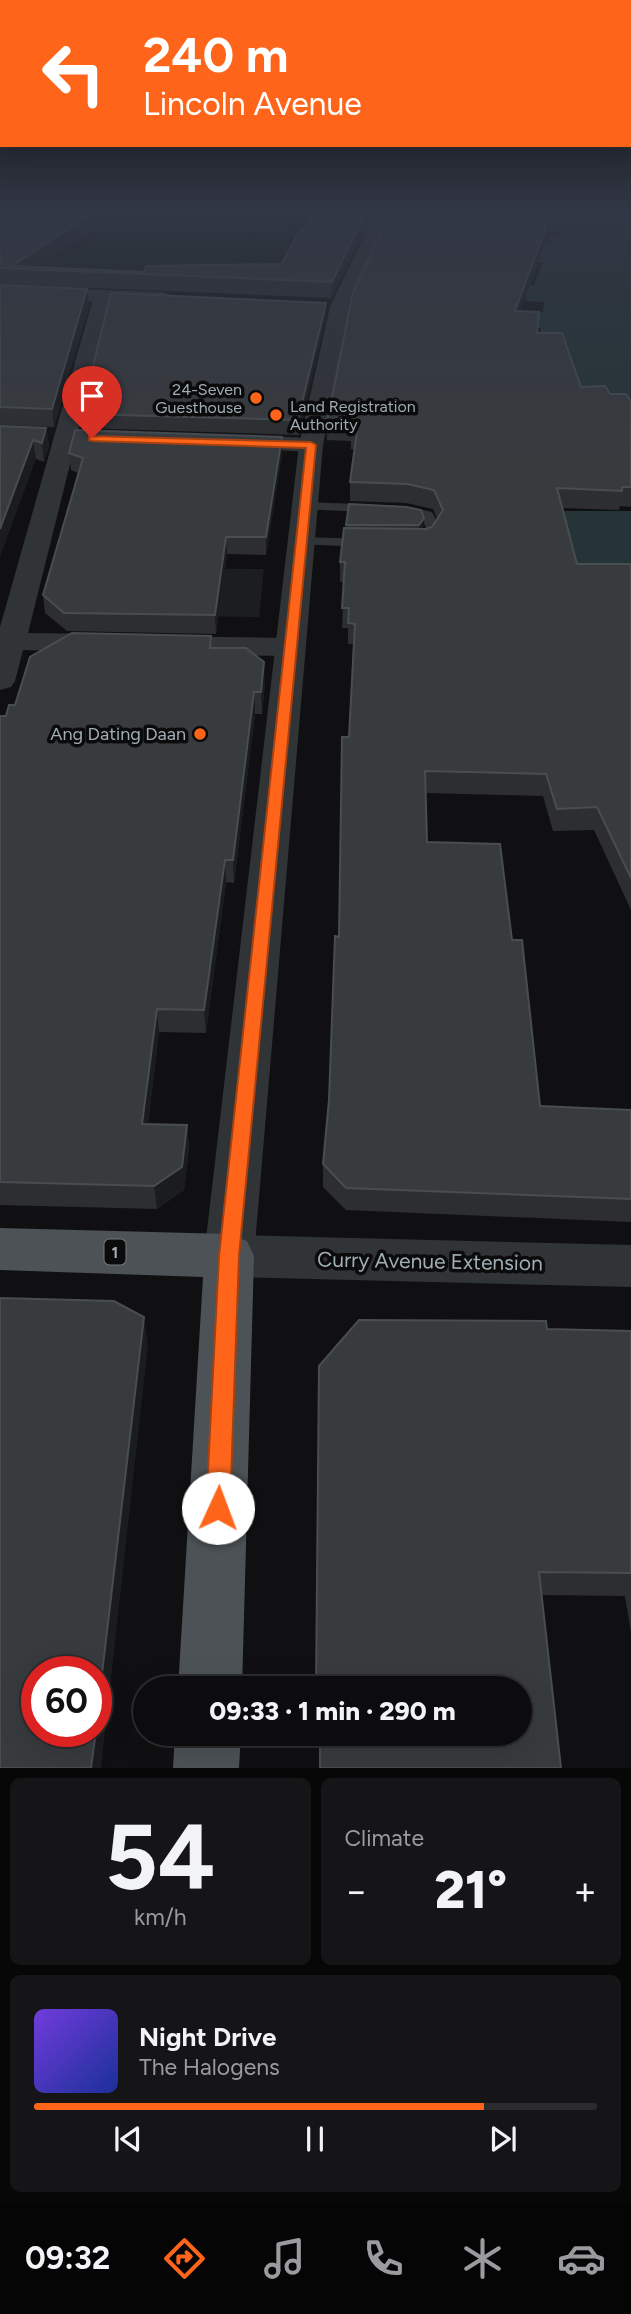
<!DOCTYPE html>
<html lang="en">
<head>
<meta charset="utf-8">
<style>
	body { margin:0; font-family:Figtree,sans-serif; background:#151517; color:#f1f3f6; height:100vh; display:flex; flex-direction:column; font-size:26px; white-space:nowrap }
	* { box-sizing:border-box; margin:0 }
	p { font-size:23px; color:#9a9b9e }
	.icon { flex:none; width:38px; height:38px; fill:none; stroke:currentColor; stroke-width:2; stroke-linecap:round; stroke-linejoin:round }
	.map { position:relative; height:1768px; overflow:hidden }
	.drawer { display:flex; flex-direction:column; gap:10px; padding:10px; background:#070708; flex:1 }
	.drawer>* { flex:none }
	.banner { position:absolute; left:0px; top:0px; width:632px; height:147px; box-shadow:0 7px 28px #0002,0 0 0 2px #2c2c2e; background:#ff651a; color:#fff; overflow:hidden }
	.speed { position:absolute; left:21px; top:1656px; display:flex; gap:14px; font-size:35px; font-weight:700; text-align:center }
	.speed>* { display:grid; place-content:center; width:91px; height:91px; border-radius:50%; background:#0c0c0e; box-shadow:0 7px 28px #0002,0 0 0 2px #2c2c2e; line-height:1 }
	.speed .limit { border:10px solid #d22; background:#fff; color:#111 }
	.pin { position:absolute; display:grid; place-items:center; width:60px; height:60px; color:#fff; margin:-72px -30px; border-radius:50% 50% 50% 0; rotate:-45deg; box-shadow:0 0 7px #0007 }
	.pin .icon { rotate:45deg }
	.me { position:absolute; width:77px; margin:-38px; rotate:2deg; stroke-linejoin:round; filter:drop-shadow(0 0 5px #0008) }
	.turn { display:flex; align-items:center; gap:24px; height:147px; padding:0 28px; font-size:32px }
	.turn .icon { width:91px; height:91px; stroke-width:2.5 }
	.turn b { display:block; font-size:49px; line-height:60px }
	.big { font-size:52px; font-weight:800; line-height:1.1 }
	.drawer .tile { flex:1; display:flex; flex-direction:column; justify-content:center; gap:10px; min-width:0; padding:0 24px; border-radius:10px; background:#151517 }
	.drawer .dial { align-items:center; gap:0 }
	.dial b { font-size:91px; line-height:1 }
	.song { display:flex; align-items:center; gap:21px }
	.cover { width:84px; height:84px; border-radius:10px; background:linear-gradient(135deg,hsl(260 70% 55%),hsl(230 70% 35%)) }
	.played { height:7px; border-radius:4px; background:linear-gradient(90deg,#ff651a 80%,#2c2c2e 80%) }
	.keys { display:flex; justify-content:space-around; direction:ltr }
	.heat { display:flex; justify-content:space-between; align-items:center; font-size:38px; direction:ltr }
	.drawer .tiles { flex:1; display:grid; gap:10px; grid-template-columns:1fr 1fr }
	.tile:last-child { grid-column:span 2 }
	.trip { position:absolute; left:133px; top:1676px; width:399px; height:70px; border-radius:35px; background:#0c0c0e; box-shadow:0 7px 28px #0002,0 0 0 2px #2c2c2e; font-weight:800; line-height:70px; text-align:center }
	.menu { display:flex; height:112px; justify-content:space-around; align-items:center; background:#050506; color:#9a9b9e }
	.menu .icon { width:49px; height:49px }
	.menu .on { color:#ff651a }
	.menu b { font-size:32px; color:#f1f3f6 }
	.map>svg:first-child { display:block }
	.built { fill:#1b1d1f }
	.green { fill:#171c16 }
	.water { fill:#253436 }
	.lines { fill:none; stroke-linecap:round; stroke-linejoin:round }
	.service { fill:#313437; fill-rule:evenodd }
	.minor { fill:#313437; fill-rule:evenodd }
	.tertiary { fill:#313437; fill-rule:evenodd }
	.primary { fill:#4c5256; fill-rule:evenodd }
	.wall { fill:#2c2e30 }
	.shaded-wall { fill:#1b1c1e }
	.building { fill:#383b3e; stroke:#484d51; stroke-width:2 }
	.route { fill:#ff651a; stroke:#a64211; stroke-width:2 }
	.poi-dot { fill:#ff651a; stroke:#0b0b0c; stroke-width:2.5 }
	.labels { text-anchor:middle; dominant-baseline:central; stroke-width:7; stroke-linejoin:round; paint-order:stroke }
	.far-poi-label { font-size:16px; fill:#9fadb4; stroke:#0b0b0c; text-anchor:end }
	.shield { fill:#0b0b0c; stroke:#737c82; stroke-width:2 }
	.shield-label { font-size:16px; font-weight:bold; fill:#9fadb4 }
	.poi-label { font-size:18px; fill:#9fadb4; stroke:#0b0b0c; text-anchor:end }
	.near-street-label { font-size:21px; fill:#9fadb4; stroke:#0b0b0c }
</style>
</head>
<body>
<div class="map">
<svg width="631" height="1768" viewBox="0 0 631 1768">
	<rect width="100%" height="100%" fill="#101012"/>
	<path class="built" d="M168,568L264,569L259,617L159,616Z"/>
	<path class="green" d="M78,214H292C295,234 288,255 270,265C251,274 210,275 189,276C126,279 63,279 0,277V257C35,259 63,260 94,241L69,230Z"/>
	<path class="water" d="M515,214H631V416L513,360L572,359L567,349L538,338L541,328L526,327L527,312H543L544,302L527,301L525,294L493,281L534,285L543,263L494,260L539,243H549L551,237H559V232L514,229Z
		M533,511H631V582L580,578Z"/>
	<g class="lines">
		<path class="service" d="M305,502L406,506L432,512L440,528L429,545L418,546L411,542L420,538L426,528L422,518L406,514L300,509V503Z
			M302,537L367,539L374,543L367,547L297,544L295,541Z"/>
		<path class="minor" d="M103,290L112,296L28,633L104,634L114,637L119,643L114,649L104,652L23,650L15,681L11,687L0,690V627L94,296Z
			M232,435L311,438L319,440L323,445L319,450L311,452L224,447L220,442L224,437Z
			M162,636L291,638L301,641L306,647L301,653L291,656L162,654L152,651L147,645L152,639Z
			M229,1235L631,1245V1287L229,1277L212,1271L205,1256L212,1241Z"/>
		<path class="tertiary" d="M375,214H393L350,307L323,445L254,1256L247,1271L229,1278L211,1271L204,1256L299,445L330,307Z
			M0,286L162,292L169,294L172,298L169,302L162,304L0,298Z"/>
		<path class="primary" d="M0,1228L229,1234L247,1241L254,1256L242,1689H178L203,1277L0,1270Z
			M175,1734H241L239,1768H173Z"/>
	</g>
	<path class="wall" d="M0,214L90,215L92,230L36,267L144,272L281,264L372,214L331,298L0,284Z
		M390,214H541L540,217L549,232L520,311L581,387L610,394L631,402V507L620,506L619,510L562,508L577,564H631V910L594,830L553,831L543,796L426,793L427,842L512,940L540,1106L631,1110V1222L346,1210L323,1187V1164L329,1100L339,937L353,644H348V628H342L344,582H340V562L349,504L406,507L423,528L422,529L432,527L437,519L433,509L406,503L350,501V482L355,449H351V441L327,440V422Z
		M0,285L87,289L89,305L54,427L0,425Z
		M326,303V315L299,435L82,428L81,414Z
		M0,426L46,428L49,446L44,462L36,459Z
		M282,437V454L266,555L227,554L216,634L67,631L45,613L43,595L78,473L71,470L69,453Z
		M212,648L265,683L262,714H255L234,883L226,882L206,1033L159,1032L148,1124L187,1125L189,1148L184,1190L157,1209L0,1205V716H6L15,705Z
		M547,1329L631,1331V1632L625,1596L542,1595L320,1734Z"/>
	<path class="shaded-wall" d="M365,214H372L331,298L332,282Z
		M90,215L92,230L33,269L12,266Z
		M550,217L549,232L514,327L515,311Z
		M87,289L89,305L54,427L52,409Z
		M326,303V315L299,435L298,420Z
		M46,428L49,446L44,462L42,443Z
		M282,437V454L266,555V537Z
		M33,440L36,459L0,557V529Z
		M424,518L423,528L419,535V525Z
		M226,537L227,554L216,634L215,615Z
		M264,662L265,683L262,714L261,692Z
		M254,692L255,714L234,883L233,860Z
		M225,860L226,882L206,1033L204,1010Z
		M157,1009L159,1032L145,1147L142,1124Z
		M187,1125L189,1148L184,1190L157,1209L154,1186Z
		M144,1317L148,1345L101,1768H91Z"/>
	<path class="building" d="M0,214H87L90,215L12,266L144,272L146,266L281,264L299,232L317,214H365L332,282L0,268Z
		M390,214H538L537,217H550L515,311L539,312L537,333H562L581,387L605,386L610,394H626L631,402V487H622V491L557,488L577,564H631V878L597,807L557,809L546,774L425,771L427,842L500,844L512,940H522L540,1106L631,1110V1199L346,1188L323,1164L329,1100L335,936L339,937L342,737H349L355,624L348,623L349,608H342L345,562H340L344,528L426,529L432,527L443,510L434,490L407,484L350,482L357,431L351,430L352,423L327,422L353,292Z
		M0,285L87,289L52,409L0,407Z
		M111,293L326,303L298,420L81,414Z
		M0,426L46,428L42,443L33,440L0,529Z
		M75,430L282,437L266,537H226L215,615L64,613L43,595L83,458L69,453Z
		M349,504L406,507L421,510L424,518L419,525H346Z
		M72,633L211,636L210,648H246L264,662L261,692H254L233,860H225L204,1010L157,1009L142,1124L187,1125L182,1167L154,1186L0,1182V716H6L9,705H15L30,657Z
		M0,1298L114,1301L144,1317L96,1725V1671H37V1731H96L91,1768H0Z
		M359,1320L546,1321L547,1329L631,1331V1573L539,1572L561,1768H320V1734H520V1689H316L319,1366Z"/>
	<linearGradient id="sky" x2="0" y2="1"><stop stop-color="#09090a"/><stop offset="0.46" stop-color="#313744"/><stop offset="1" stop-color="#313744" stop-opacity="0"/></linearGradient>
	<rect width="631" height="461" fill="url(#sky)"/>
	<path class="route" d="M89,436L311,442L316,445L239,1256L230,1508L226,1516L218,1520L209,1516L206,1508L219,1256L306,448L92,441L89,440Z"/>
	<g class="poi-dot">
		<circle cx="256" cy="398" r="7"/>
		<circle cx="276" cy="415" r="7"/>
		<circle cx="200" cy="734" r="7"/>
	</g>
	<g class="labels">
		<g class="far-poi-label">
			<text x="242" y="389">24-Seven<tspan x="242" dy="18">Guesthouse</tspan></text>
			<text x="290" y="406" text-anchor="start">Land Registration<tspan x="290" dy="18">Authority</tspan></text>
		</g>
		<rect class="shield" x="104.5" y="1239.5" width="21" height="25" rx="5"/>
		<g class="shield-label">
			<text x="115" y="1252">1</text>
		</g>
		<g class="poi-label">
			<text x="186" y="734">Ang Dating Daan</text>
		</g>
		<g class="near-street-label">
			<text transform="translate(430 1261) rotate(1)">Curry Avenue Extension</text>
		</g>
	</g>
</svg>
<div class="speed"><div class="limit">60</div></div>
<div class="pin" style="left:92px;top:438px;background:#d93025"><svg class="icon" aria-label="arrive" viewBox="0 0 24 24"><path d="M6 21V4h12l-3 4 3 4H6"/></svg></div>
<svg class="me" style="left:218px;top:1508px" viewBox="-20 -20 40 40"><circle r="19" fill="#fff"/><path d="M0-13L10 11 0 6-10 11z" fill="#ff651a"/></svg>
<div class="trip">09:33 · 1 min · 290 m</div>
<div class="banner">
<div class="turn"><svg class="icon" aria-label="left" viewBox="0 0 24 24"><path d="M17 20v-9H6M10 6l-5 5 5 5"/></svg><div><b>240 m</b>Lincoln Avenue</div></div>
</div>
</div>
<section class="drawer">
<div class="tiles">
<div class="tile dial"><b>54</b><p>km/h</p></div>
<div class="tile"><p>Climate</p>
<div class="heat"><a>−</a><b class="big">21°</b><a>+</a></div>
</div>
<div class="tile">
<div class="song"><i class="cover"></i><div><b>Night Drive</b><p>The Halogens</p></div></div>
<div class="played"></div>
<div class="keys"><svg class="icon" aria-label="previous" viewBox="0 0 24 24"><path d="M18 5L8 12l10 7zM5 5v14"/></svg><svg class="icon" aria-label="pause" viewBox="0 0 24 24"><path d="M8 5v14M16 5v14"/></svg><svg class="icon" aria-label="next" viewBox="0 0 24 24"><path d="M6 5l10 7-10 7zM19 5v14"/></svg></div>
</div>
</div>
</section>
<nav class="menu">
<b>09:32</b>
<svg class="icon on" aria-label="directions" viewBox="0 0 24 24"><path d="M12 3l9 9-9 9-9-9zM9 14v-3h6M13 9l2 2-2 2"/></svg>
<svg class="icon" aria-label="music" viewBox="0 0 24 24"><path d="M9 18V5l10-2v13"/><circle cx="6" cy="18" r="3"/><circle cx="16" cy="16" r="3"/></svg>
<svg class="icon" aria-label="phone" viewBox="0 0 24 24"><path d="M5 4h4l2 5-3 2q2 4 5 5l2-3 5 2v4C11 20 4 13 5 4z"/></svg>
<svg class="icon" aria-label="climate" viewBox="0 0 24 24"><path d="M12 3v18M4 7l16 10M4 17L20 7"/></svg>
<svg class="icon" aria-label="car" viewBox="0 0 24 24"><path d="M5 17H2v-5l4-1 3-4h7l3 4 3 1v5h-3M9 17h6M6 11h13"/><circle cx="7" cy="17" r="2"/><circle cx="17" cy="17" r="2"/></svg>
</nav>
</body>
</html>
